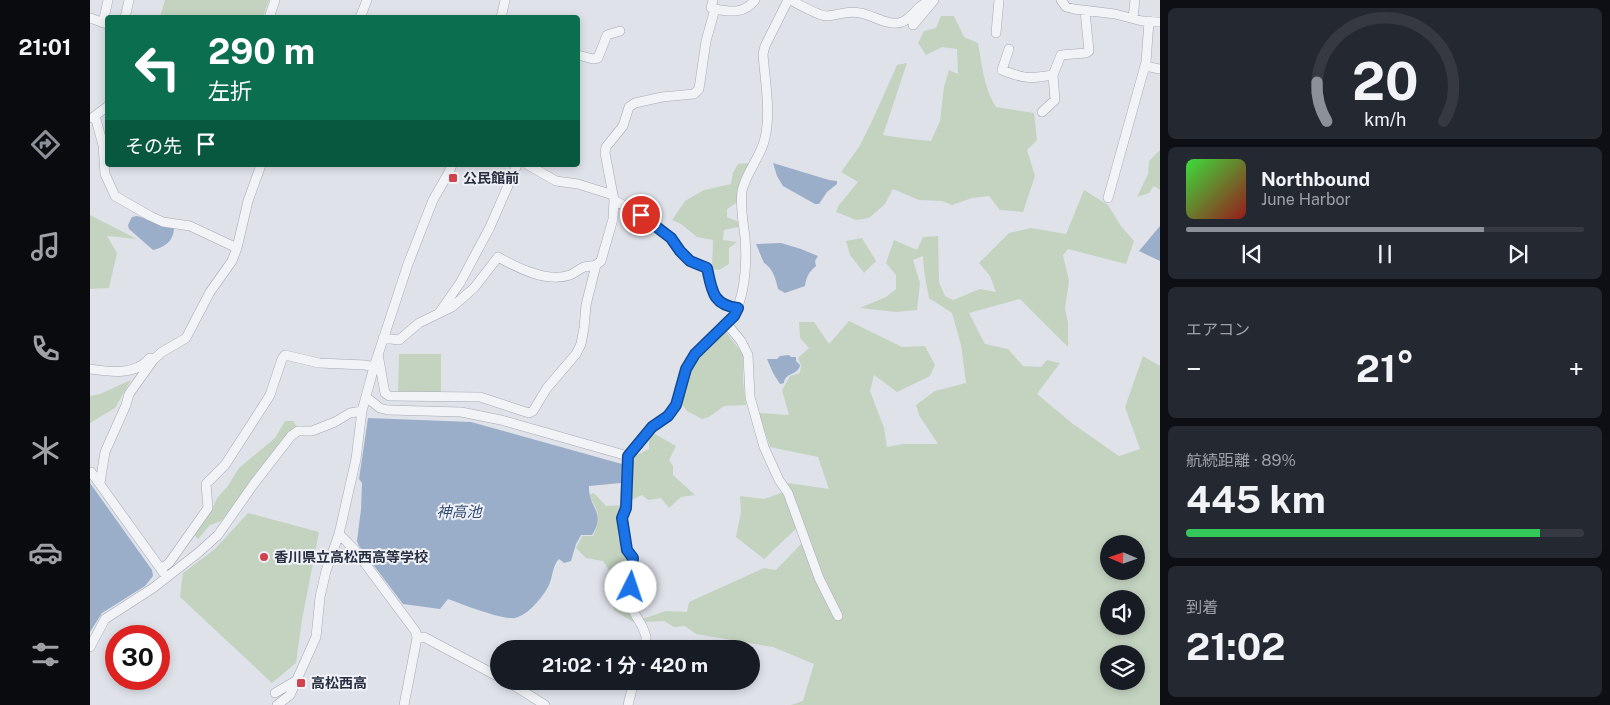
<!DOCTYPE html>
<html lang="ja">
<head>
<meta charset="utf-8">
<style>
	body { margin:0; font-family:"Public Sans","Noto Sans JP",sans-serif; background:#242831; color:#f1f3f6; height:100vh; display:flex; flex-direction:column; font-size:19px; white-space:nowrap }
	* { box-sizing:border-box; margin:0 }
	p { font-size:16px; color:#9ea1a6 }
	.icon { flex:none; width:28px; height:28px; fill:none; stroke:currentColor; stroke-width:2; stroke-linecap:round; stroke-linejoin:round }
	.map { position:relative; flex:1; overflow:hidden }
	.drawer { display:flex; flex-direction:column; gap:8px; padding:8px; background:#0d0f14; width:450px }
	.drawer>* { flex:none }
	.top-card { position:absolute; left:15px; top:15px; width:475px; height:152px; border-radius:5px; box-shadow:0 2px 8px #0003; background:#0b6e4f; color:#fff; overflow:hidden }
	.needle { width:32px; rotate:272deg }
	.fabs { position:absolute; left:1010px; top:535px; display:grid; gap:10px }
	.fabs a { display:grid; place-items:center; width:45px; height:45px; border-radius:50%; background:#171b24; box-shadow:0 2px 8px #0003; font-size:25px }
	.speed { position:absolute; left:15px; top:625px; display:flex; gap:10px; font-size:25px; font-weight:700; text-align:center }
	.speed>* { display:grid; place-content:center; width:65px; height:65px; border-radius:50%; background:#171b24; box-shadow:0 2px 8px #0003; line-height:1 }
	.speed .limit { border:8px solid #d22; background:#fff; color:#111 }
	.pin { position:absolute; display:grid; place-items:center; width:42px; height:42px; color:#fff; margin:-21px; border:2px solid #fff; border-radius:50%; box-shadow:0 1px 5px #0007 }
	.me { position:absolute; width:55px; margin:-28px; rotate:4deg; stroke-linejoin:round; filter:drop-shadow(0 0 4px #0008) }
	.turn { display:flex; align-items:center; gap:18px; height:105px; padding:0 20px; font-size:22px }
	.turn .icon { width:65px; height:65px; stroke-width:2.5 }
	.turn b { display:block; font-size:35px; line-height:42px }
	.then { display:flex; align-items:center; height:48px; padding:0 20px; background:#0003; gap:10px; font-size:19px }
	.big { font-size:38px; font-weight:700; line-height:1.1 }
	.drawer .card { flex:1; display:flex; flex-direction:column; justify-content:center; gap:8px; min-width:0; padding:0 18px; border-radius:8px; background:#242831 }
	.drawer .dial { align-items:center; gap:0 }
	.dial svg { height:130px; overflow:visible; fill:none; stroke:#363941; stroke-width:7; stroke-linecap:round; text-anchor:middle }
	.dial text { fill:#f1f3f6; stroke:none }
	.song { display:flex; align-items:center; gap:15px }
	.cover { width:60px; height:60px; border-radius:8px; background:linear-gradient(135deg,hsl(120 70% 55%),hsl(0 70% 35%)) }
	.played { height:5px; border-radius:2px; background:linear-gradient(90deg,#8c9099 75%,#363941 75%) }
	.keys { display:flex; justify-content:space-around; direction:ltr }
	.heat { display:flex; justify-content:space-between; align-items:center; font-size:28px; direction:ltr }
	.charge { height:8px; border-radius:4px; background:linear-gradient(90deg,#34c759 89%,#363941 0) }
	.trip { position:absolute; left:400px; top:640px; width:270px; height:50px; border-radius:25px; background:#171b24; box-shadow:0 2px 8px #0003; font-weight:700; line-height:50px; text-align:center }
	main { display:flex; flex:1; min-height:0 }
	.dock { display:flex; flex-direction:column; width:90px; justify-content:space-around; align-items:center; background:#090b0e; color:#9ea1a6 }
	.dock .icon { width:35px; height:35px }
	.dock .on { color:#8c9099 }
	.dock b { font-size:22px; color:#f1f3f6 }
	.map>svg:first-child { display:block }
	.green { fill:#c4d3c0; fill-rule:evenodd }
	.water { fill:#9aaec9 }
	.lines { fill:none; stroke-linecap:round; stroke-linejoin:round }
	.minor-casing { stroke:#a4a9b3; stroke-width:10 }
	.minor { stroke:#f2f3f7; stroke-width:9 }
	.route-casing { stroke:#114b97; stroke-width:12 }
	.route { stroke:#1a73e8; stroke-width:9 }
	.poi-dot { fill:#d0424e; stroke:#eff1f6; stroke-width:2 }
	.labels { text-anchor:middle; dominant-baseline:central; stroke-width:4; stroke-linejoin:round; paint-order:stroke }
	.poi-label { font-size:14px; font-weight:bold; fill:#282f40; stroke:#eff1f6; text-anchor:start }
	.water-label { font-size:15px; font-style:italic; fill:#314b74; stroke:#eff1f6 }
</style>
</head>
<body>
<main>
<nav class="dock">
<b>21:01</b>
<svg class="icon on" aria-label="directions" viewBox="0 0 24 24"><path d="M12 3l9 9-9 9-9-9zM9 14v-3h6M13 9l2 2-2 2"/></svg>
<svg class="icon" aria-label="music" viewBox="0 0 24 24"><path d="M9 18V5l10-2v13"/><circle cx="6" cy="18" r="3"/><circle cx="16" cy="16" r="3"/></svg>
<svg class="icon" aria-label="phone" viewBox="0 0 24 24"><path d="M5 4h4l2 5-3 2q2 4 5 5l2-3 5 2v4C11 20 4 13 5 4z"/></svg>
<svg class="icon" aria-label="climate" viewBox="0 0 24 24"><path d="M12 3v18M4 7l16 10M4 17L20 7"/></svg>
<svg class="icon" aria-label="car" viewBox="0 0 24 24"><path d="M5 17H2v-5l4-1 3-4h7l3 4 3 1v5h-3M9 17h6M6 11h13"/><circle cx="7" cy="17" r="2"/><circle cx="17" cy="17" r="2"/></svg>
<svg class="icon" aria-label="filters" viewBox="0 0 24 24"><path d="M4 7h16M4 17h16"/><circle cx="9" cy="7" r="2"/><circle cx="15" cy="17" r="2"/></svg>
</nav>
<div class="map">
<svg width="1070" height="705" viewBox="0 0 1070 705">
	<rect width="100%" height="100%" fill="#dfe2e9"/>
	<path class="green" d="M75,0H179L173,17H70Z
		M851,16H864L874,37L888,43C892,65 894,89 906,107L944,113L947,140L937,150L945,176L933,212L910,210L899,196L882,198L862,205L852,201L829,200L803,189L795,204L779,218L766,220L746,212L749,205L768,182L751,172L769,147L783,119L807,65L817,63L793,135L812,138L841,141L850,121L854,87L859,70L868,74L867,49L852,47L836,55L828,43L834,31L846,28Z
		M1070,150V190L1064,186L1059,193L1047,197L1058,174L1059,161Z
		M659,163L650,180L646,203L637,209V217L649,222L648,227L634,230L633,240L647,242L639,248V264L629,270L622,269L623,240L607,237L591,224L582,220L595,201L614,190L641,184L643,173L648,164Z
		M994,190L1018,205L1031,226L1044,241L1036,264L978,249L973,255L979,281L975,309L978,323V347L930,299L879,313L895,344L918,349L933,366L951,367L957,360L970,363L947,394L983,424L1029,456L1050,449L1035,407L1053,356L1070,366V705H701L713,701L724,664L683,647L606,634L595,626L584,627L574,621L553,622L552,619L576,611L597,612L599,602L674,568L686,570L711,544H720L710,525L674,559L646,537L651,512L650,496L674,499L694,492L698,483L739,489L728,457L680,447L669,413L699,415L692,390L700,376L710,373L711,365L708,358L719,348L710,338L709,322H724L739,344L759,321L812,347L835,346L845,365L840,376L807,392L784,375L780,391L794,428L797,447L813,444H848L829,415L826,405L845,391L876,383L871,345L862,313L839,298L834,271L833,256L823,260L830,283L827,310L806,312L770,308L796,297L806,289V275L796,263L804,240L827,250L833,237L848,236L849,282L855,296L863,300L890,289L906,292L900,276L889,263L919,233L941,228L976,234ZM1019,544H1046V571H1019ZM1019,599H1046V626H1019ZM1019,654H1046V681H1019Z
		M0,215L47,239L17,236L27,253L19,288L0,289Z
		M772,238L786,261L774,273L760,255L756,241Z
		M635,331L653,354V382L656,405L634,406L619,417L612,419L597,411L590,402L599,371L613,352Z
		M309,354H351V394H308Z
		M41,380L25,408L0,423V396L10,394Z
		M195,421H203L207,427L196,437L141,511L131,521L120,525L108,539L104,534L122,509L127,498L137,487L149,468L185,438Z
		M565,434L586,446L579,460L583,466V475L605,495L591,497L579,508L571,498L558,500L552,495L539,501L541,458L559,449V439Z
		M504,493L516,506L534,505C525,524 524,539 539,556L535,576L539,584L545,618L543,622L524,610L522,596L518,587L520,575L519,570L513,561L496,558L486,548L492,536H503C512,517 508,512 499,495Z
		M158,513L229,532L212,620L206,663L182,683L90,597L93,573L125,549Z"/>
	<path class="water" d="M683,163L739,180L747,181V184L737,192L729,204H725L693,186L687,176Z
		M47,216L84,227C84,241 75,247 63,250L39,229L38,225L42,217Z
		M1070,226V261L1049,251Z
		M691,243L711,249L728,256L725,261L726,266C719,272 716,277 715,286L695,293L688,289C686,280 683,268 674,263L666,244Z
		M699,355L701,357H706V361L710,365C708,376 695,372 694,383L690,384L683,373L677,359H687L690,356Z
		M278,418L381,422L532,464L531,483L499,486C498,508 517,512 502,535H491L486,544L481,561L474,563L469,559C462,566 463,578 458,587C451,599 438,615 425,618C412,620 372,604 358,599L350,609L313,604L269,546L267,541L271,509L272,483L269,479Z
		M0,483L62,570L63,576L55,586L12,613L0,632Z"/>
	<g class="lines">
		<defs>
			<path id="minor" d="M700,0C709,4 726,15 736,16C747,16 756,10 770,13C783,15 799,27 812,22C824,17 827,4 843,0
				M971,0L976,7L984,9L1025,14L1052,21L1070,22
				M625,9C641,12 654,14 665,0
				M0,18L17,24
				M35,18L39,0
				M179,18L185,0
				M270,18L277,0
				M411,18L415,0
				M1043,18L1045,0
				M13,23L18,0
				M823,25L844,0
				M906,33L909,0
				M919,49L912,70C935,79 939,79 963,75
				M488,55L503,59L508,58L517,35L530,31
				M1055,66L1070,69
				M952,112L965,100L963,75L971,55L996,53L999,51L995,11
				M5,116L13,145L15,174L25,196L60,216L73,222L100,226L147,248
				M2,118L18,106
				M438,165L466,181L488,184L523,195
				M1018,198L1056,62L1059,21
				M524,200L551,215L581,238L590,251L600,261L617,268C622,290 622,305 648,309
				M349,313L370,283L400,227L427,165
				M637,324L651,341L658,355L660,397L674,447L689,480L698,493L729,578L748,616
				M293,338L309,340L329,323L362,307L384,288L408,257C428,268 457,283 480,275C485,273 489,269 494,267C498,266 502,266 506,265
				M288,354L294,388L295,393L299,396L390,397L439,413L443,411L457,388L486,354L491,344L494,328L496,305L506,265L511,261L523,219L524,200L515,153L516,147L533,126L539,107L545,103L572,97L604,94L609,89L616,41L625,9L621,8L623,0
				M0,369C20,372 45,376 60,358
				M276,397L290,408L298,410L371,412L411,420L538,456
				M1,472L73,572
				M10,483L15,452L36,405L39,394L64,359L72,352L96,338L120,292L142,261L147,248L158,201L171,165
				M249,534L265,550L326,632L327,638L314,705
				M71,569L79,563L118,508L116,484L135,465L175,403L180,395L192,359L195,355L229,363L275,365L284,367
				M327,638L334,637L409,677
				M0,647L15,619L63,588L108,553L128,535L163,485L201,436L208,431H222L245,422L260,413L272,411
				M556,649V636L552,626L542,609L540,601L543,558L537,550L532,518L536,508L538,456L563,427L578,416L586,405L597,369L605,354L644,316C656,291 657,264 655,237C653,222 650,206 652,191C656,172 671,157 675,138C681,112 675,81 673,54L675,46L698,0
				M417,681L455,705
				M185,693L207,680
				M187,705L200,695L226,637L230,597L236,571L249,534L266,459L272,411L284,367L318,264L343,200L358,174L362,165
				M538,705L544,681"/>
		</defs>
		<use href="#minor" class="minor-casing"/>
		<use href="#minor" class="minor"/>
	</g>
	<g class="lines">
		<defs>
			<path id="route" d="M541,587L543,558L537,550L532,518L536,508L538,456L562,427L578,416L586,405L596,369L605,354L644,316L648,308C622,305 622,290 617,268L600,261L590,251L581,238L551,215"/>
		</defs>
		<use href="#route" class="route-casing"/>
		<use href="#route" class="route"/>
	</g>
	<g class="poi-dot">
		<rect x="358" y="173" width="10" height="10" rx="2.5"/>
		<circle cx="174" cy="557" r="5"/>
		<rect x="206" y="678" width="10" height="10" rx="2.5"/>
	</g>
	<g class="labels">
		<g class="poi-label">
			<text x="373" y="178">公民館前</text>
			<text x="184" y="557">香川県立高松西高等学校</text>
			<text x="221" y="683">高松西高</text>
		</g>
		<g class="water-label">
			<text x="369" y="511">神高池</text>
		</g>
	</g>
</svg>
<div class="fabs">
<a><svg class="needle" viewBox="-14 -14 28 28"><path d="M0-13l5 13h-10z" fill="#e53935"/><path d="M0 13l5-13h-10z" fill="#9ea1a6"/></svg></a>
<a><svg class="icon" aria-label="sound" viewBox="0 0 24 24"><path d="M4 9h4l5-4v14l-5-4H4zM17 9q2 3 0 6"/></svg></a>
<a><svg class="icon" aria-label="layers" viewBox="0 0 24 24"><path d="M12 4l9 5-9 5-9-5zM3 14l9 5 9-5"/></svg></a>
</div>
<div class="speed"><div class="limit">30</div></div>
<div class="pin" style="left:551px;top:215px;background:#d93025"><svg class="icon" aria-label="arrive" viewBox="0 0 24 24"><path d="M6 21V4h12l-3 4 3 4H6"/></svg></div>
<svg class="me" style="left:541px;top:587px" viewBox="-20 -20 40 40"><circle r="19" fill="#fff"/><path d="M0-13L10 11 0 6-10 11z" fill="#1a73e8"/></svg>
<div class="trip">21:02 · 1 分 · 420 m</div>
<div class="top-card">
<div class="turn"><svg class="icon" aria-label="left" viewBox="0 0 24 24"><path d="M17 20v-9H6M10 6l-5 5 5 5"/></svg><div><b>290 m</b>左折</div></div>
<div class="then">その先<svg class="icon" aria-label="arrive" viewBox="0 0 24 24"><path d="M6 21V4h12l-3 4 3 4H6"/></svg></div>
</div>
</div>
<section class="drawer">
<div class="card dial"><svg viewBox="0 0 100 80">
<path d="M14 69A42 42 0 1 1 86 69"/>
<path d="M14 69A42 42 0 0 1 8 45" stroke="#8c9099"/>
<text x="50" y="56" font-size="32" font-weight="700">20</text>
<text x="50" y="72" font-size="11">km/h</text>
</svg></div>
<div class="card">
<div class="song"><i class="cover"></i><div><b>Northbound</b><p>June Harbor</p></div></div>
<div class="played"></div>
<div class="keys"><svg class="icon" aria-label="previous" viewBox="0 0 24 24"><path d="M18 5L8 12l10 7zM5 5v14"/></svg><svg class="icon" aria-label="pause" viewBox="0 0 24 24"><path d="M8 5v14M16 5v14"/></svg><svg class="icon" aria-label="next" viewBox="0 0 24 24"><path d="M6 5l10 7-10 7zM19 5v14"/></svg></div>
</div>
<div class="card"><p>エアコン</p>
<div class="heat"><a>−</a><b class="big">21°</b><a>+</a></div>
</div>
<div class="card"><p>航続距離 · 89%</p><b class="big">445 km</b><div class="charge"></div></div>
<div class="card"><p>到着</p><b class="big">21:02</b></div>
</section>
</main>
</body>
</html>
